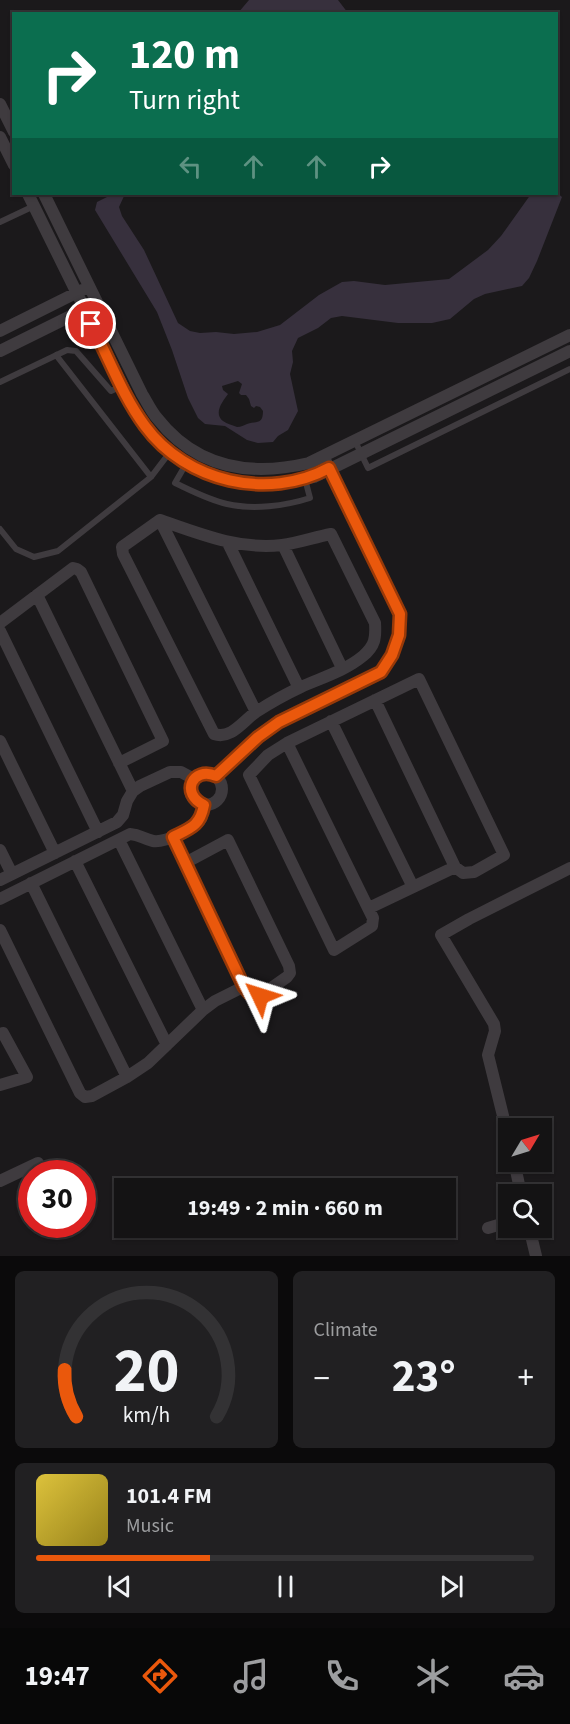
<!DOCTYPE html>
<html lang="en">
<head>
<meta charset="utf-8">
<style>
	body { margin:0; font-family:"Source Sans 3",sans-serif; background:#212022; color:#f1f3f6; height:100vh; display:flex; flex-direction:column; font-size:22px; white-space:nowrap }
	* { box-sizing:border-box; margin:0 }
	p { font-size:20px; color:#9d9ea0 }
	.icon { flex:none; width:33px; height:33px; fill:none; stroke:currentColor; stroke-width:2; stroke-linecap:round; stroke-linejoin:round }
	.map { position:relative; height:1256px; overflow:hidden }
	.sheet { display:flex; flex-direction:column; gap:15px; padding:15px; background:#0b0a0b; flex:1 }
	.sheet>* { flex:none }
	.hud { position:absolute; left:12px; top:12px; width:546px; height:183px; border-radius:0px; box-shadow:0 2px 4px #0004,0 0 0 2px #333234; background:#0b6e4f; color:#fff; overflow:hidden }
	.needle { width:39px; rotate:52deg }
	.tools { position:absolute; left:498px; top:1118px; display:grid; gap:12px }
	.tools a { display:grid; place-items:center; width:54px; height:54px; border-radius:0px; background:#141314; box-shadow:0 2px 4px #0004,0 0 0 2px #333234; font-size:30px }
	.speed { position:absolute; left:18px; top:1160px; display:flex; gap:12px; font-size:30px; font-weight:700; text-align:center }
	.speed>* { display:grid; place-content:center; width:78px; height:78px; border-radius:50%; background:#141314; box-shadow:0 2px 4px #0004,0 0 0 2px #333234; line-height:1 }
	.speed .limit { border:9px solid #d22; background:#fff; color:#111 }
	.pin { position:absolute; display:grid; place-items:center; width:51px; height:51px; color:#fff; margin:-26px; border:3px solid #fff; border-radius:50%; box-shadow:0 2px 6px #0007 }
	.me { position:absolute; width:66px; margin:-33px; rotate:311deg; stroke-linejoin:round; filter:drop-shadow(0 0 4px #0008) }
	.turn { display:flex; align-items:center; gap:21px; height:126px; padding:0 18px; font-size:27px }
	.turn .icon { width:78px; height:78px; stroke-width:2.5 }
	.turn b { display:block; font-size:42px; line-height:51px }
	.lanes { display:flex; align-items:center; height:57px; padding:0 18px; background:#0003; justify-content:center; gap:30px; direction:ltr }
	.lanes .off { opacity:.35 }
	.big { font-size:45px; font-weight:700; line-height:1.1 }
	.sheet .tile { flex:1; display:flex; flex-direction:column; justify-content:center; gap:9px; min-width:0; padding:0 21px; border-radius:9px; background:#212022 }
	.sheet .dial { align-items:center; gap:0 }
	.dial svg { height:156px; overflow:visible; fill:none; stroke:#333234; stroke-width:7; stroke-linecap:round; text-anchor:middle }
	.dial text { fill:#f1f3f6; stroke:none }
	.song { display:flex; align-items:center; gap:18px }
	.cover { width:72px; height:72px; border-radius:9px; background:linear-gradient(135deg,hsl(50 70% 55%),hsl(50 70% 35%)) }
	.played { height:6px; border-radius:3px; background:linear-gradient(90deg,#ea580c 35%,#333234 35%) }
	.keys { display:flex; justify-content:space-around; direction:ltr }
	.heat { display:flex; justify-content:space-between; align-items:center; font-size:33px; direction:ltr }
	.sheet .tiles { flex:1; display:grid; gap:15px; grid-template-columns:1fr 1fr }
	.tile:last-child { grid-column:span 2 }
	.trip { position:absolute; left:114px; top:1178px; width:342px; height:60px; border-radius:0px; background:#141314; box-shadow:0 2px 4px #0004,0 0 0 2px #333234; font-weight:700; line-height:60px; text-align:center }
	.tab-bar { display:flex; height:96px; justify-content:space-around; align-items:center; background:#080808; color:#9d9ea0 }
	.tab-bar .icon { width:42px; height:42px }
	.tab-bar .on { color:#ea580c }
	.tab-bar b { font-size:27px; color:#f1f3f6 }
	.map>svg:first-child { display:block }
	.water { fill:#37303d; fill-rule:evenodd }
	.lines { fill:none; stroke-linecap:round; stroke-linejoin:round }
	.service { stroke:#3f3b3f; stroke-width:6 }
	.minor { stroke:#3f3b3f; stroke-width:12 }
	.route-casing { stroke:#983908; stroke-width:15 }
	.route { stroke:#ea580c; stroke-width:10 }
</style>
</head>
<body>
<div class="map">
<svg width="570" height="1256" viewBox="0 0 570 1256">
	<rect width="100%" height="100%" fill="#1b191b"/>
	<path class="water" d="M249,0H338L348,13H238Z
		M557,193L562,197L537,261L529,278L522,286L485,294L474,299L450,319L432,323H398L342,316L331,318L318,328L298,338L292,351L293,362L290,374L298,411L288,430L278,436L273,442L258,443L247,440L225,426L205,424L198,418L188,398L172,350L157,312L95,210L97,202L113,194H125L119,207L122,216L144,250L178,323L190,331L200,333L216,332L234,334L257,332L280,325L319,295L342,282L354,281L385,285L449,279L488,250L501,236L531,194ZM238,381L242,384L239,393L241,395H246L249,399L251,406L254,408L256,406L260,407L263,411C263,425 256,421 247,424C244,425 241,427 237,427C233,425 227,424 223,421C213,413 223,401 228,394L223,390L222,386Z"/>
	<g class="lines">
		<path class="service" d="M0,222L34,206
			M56,355L151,477
			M0,382L67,350L76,351L111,391L122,386
			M355,441L368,468L570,369
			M186,464L175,483C192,491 209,500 227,504C253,510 285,506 310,498L305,479
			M0,529L16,549L34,557L58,551L151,477L170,452"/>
		<path class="minor" d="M0,104L14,132
			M0,137L14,165
			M28,194L130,401C134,409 139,417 144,425C170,462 214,482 259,484C278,485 296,481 314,477L570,351
			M44,194L142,394C147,402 151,411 157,418C196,468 250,477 309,463L570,335
			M0,331L82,290
			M0,351L91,306
			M160,520C200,534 239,550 282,545C298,543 315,537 331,534L375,623C376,638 375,646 363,656C345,671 321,678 301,687C286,694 270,703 256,712C243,721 231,740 214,734L123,554L122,547Z
			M160,520L256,712
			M228,543L299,688
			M283,545L342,668
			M37,595L133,791
			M0,623L73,568L77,569L81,572L163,741L119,763
			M0,631L98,832
			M375,700L455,867
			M331,721L413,887
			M0,741L55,853
			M287,743L373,918L372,926L334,950L249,775L268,755L287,743L419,679L504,855L474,872L463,873L455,867L369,908
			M190 789a16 16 0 1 1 32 0a16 16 0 1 1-32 0Z
			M216,776L258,737L280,722L381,672L392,655L399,635L400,614L326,462
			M173,837L245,986
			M119,840L203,1010
			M0,850L12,874
			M75,861L167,1045
			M0,880L117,822L123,815L127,801L133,791L140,786L170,772H181L194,779
			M31,883L127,1077
			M0,899L130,834C141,835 143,839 153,841C164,843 195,829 201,819C203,815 203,810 204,805
			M0,930L80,1093L85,1097L92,1096L127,1077L148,1063L203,1010L215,1001L245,986L249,993L255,997L260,996L287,977L290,973L289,966L228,840L185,863
			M0,1034L3,1033L27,1077L0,1085
			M508,1136L488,1055L495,1031L494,1024L441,935L469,919L570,868
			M514,1161L521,1194
			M0,1181L38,1163
			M529,1227L536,1256
			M488,1228L508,1222"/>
	</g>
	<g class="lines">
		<defs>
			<path id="route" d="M91,324C109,358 122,395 145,426C186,482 268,501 329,468L400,614L399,635L392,655L381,672L279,722L258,737L216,776C192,766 180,794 204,805C200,826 191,828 173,837L244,987L249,993L255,997L260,996"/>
		</defs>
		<use href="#route" class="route-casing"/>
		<use href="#route" class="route"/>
	</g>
</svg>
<div class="tools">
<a><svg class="needle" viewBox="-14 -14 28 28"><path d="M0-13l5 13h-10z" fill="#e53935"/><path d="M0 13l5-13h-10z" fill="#9d9ea0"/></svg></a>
<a><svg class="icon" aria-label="search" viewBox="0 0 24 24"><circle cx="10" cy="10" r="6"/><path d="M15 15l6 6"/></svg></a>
</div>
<div class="speed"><div class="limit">30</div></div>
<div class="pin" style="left:91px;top:324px;background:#d93025"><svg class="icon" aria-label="arrive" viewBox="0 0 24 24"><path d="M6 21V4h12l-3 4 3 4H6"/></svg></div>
<svg class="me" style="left:260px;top:996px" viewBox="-20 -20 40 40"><path d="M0-17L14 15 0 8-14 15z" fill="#ea580c" stroke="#fff" stroke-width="4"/></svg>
<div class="trip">19:49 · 2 min · 660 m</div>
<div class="hud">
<div class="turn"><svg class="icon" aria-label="right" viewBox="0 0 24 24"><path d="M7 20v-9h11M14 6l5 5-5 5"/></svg><div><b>120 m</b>Turn right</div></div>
<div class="lanes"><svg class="icon off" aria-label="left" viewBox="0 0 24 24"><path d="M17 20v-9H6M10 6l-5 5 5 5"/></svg><svg class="icon off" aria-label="ahead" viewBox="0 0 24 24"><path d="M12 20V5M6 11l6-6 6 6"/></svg><svg class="icon off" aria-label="ahead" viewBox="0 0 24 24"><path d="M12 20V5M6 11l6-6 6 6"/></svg><svg class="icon" aria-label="right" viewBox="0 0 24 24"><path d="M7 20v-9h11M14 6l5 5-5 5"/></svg></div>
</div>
</div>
<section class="sheet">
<div class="tiles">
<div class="tile dial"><svg viewBox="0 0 100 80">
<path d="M14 69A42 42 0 1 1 86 69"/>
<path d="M14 69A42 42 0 0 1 8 45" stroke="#ea580c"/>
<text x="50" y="56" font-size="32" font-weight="700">20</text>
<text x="50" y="72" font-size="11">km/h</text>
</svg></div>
<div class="tile"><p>Climate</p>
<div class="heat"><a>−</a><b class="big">23°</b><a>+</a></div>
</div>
<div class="tile">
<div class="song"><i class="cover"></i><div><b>101.4 FM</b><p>Music</p></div></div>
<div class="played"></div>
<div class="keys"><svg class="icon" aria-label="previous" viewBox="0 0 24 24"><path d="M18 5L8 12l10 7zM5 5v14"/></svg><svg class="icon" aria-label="pause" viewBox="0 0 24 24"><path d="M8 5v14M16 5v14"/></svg><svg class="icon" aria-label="next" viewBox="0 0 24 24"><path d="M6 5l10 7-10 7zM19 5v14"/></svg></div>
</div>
</div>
</section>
<nav class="tab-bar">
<b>19:47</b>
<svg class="icon on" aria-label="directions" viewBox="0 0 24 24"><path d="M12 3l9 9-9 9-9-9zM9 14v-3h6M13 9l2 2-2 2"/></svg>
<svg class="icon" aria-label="music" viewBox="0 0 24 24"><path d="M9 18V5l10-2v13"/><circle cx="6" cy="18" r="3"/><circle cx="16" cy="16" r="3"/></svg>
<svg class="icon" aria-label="phone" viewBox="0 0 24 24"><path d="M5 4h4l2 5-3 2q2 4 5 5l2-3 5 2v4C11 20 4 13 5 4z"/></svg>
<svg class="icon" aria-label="climate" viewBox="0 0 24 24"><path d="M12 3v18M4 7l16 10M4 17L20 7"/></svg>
<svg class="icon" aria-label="car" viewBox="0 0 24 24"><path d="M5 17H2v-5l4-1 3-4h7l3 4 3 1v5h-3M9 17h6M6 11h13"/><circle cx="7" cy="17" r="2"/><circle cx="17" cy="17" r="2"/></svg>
</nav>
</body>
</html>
